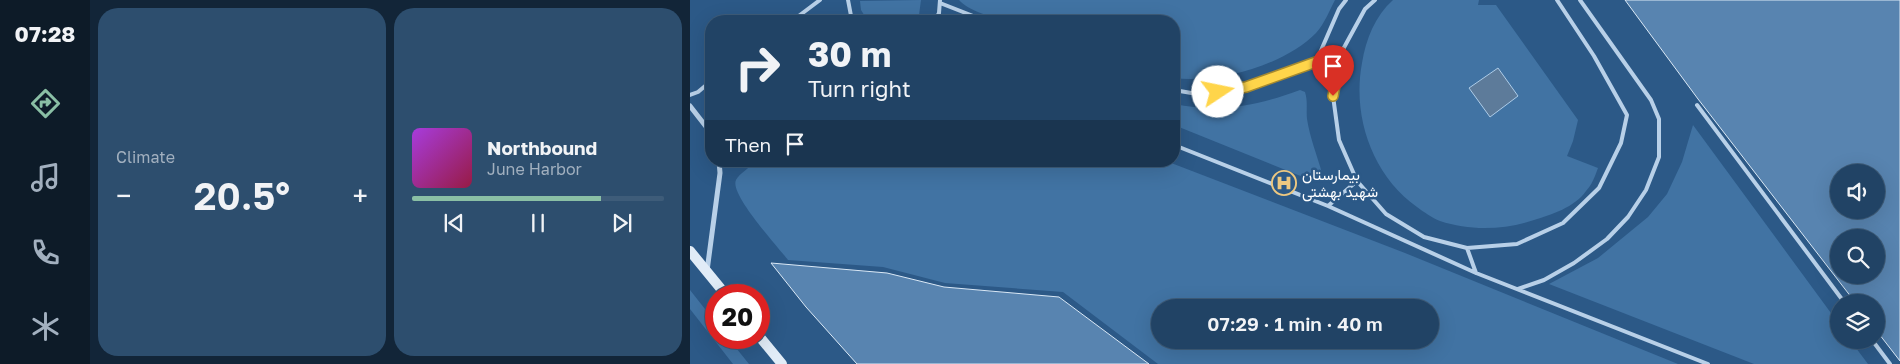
<!DOCTYPE html>
<html lang="en">
<head>
<meta charset="utf-8">
<style>
	body { margin:0; font-family:"Golos Text",Vazirmatn,sans-serif; background:#2d4e6e; color:#f1f3f6; height:100vh; display:flex; flex-direction:column; font-size:19px; white-space:nowrap }
	* { box-sizing:border-box; margin:0 }
	p { font-size:16px; color:#a2b0bf }
	.icon { flex:none; width:28px; height:28px; fill:none; stroke:currentColor; stroke-width:2; stroke-linecap:round; stroke-linejoin:round }
	.map { position:relative; flex:1; overflow:hidden }
	.panel { display:flex; flex-direction:column; gap:8px; padding:8px; background:#122538; width:600px }
	.panel>* { flex:none }
	.hud { position:absolute; left:15px; top:15px; width:475px; height:152px; border-radius:20px; box-shadow:0 5px 20px #0002,0 0 0 1px #3e5c79; background:#214365; color:#f1f3f6; overflow:hidden }
	.controls { position:absolute; left:1140px; top:164px; display:grid; gap:10px }
	.controls a { display:grid; place-items:center; width:55px; height:55px; border-radius:50%; background:#214365; box-shadow:0 5px 20px #0002,0 0 0 1px #3e5c79; font-size:25px }
	.speed { position:absolute; left:15px; top:284px; display:flex; gap:10px; font-size:25px; font-weight:700; text-align:center }
	.speed>* { display:grid; place-content:center; width:65px; height:65px; border-radius:50%; background:#214365; box-shadow:0 5px 20px #0002,0 0 0 1px #3e5c79; line-height:1 }
	.speed .limit { border:8px solid #d22; background:#fff; color:#111 }
	.pin { position:absolute; display:grid; place-items:center; width:42px; height:42px; color:#fff; margin:-51px -21px; border-radius:50% 50% 50% 0; rotate:-45deg; box-shadow:0 0 5px #0007 }
	.pin .icon { rotate:45deg }
	.me { position:absolute; width:55px; margin:-28px; rotate:79deg; stroke-linejoin:round; filter:drop-shadow(0 0 4px #0008) }
	.turn { display:flex; align-items:center; gap:18px; height:105px; padding:0 20px; font-size:22px }
	.turn .icon { width:65px; height:65px; stroke-width:2.5 }
	.turn b { display:block; font-size:35px; line-height:42px }
	.then { display:flex; align-items:center; height:48px; padding:0 20px; background:#0003; gap:10px; font-size:19px }
	.big { font-size:38px; font-weight:600; line-height:1.1 }
	.panel .widget { flex:1; display:flex; flex-direction:column; justify-content:center; gap:8px; min-width:0; padding:0 18px; border-radius:20px; background:#2d4e6e }
	.song { display:flex; align-items:center; gap:15px }
	.cover { width:60px; height:60px; border-radius:8px; background:linear-gradient(135deg,hsl(280 70% 55%),hsl(340 70% 35%)) }
	.played { height:5px; border-radius:2px; background:linear-gradient(90deg,#8abfa5 75%,#3e5c79 75%) }
	.keys { display:flex; justify-content:space-around; direction:ltr }
	.heat { display:flex; justify-content:space-between; align-items:center; font-size:28px; direction:ltr }
	.panel .tiles { flex:1; display:grid; gap:8px; grid-template-columns:repeat(2,1fr) }
	.trip { position:absolute; left:461px; top:299px; width:288px; height:50px; border-radius:25px; background:#214365; box-shadow:0 5px 20px #0002,0 0 0 1px #3e5c79; font-weight:600; line-height:50px; text-align:center }
	main { display:flex; flex:1; min-height:0 }
	.dock { display:flex; flex-direction:column; width:90px; justify-content:space-around; align-items:center; background:#0d1b28; color:#a2b0bf }
	.dock .icon { width:35px; height:35px }
	.dock .selected { color:#8abfa5 }
	.dock b { font-size:22px; color:#f1f3f6 }
	.map>svg:first-child { display:block }
	.green { fill:#4173a3; fill-rule:evenodd }
	.water { fill:#5d7b9a; stroke:#adcce8 }
	.building { fill:#5884b0; stroke:#dbe9f6; fill-rule:evenodd }
	.lines { fill:none; stroke-linecap:round; stroke-linejoin:round }
	.service { stroke:#b8d0e8; stroke-width:4 }
	.minor { stroke:#b8d0e8; stroke-width:5 }
	.secondary { stroke:#e1ecf7; stroke-width:10 }
	.route-casing { stroke:#a68a30; stroke-width:12 }
	.route { stroke:#ffd54a; stroke-width:9 }
	.labels { text-anchor:middle; dominant-baseline:central; stroke-width:5; stroke-linejoin:round; paint-order:stroke }
	.poi-label { font-size:15px; fill:#fff; stroke:#2c5987; text-anchor:start }
</style>
</head>
<body>
<main>
<nav class="dock">
<b>07:28</b>
<svg class="icon selected" aria-label="directions" viewBox="0 0 24 24"><path d="M12 3l9 9-9 9-9-9zM9 14v-3h6M13 9l2 2-2 2"/></svg>
<svg class="icon" aria-label="music" viewBox="0 0 24 24"><path d="M9 18V5l10-2v13"/><circle cx="6" cy="18" r="3"/><circle cx="16" cy="16" r="3"/></svg>
<svg class="icon" aria-label="phone" viewBox="0 0 24 24"><path d="M5 4h4l2 5-3 2q2 4 5 5l2-3 5 2v4C11 20 4 13 5 4z"/></svg>
<svg class="icon" aria-label="climate" viewBox="0 0 24 24"><path d="M12 3v18M4 7l16 10M4 17L20 7"/></svg>
</nav>
<section class="panel">
<div class="tiles">
<div class="widget"><p>Climate</p>
<div class="heat"><a>−</a><b class="big">20.5°</b><a>+</a></div>
</div>
<div class="widget">
<div class="song"><i class="cover"></i><div><b>Northbound</b><p>June Harbor</p></div></div>
<div class="played"></div>
<div class="keys"><svg class="icon" aria-label="previous" viewBox="0 0 24 24"><path d="M18 5L8 12l10 7zM5 5v14"/></svg><svg class="icon" aria-label="pause" viewBox="0 0 24 24"><path d="M8 5v14M16 5v14"/></svg><svg class="icon" aria-label="next" viewBox="0 0 24 24"><path d="M6 5l10 7-10 7zM19 5v14"/></svg></div>
</div>
</div>
</section>
<div class="map">
<svg width="1210" height="364" viewBox="0 0 1210 364">
	<rect width="100%" height="100%" fill="#2c5987"/>
	<path class="green" d="M231,0L229,15L224,21H178L171,10L170,1Z
		M269,0H645C639,11 635,23 626,33C595,65 527,84 484,78V21H314C302,17 277,10 269,0Z
		M703,0H789L788,5H806L888,120L883,141L877,156L908,168C905,176 902,185 896,191C885,207 861,215 844,220C814,230 780,231 750,221C742,218 734,212 727,207C682,175 662,116 672,63C676,39 685,16 703,0Z
		M610,90L615,92C618,101 616,110 617,119C620,138 627,155 632,173L627,179H620L608,175L484,125V104C529,113 567,106 610,90Z
		M1003,125L1149,324V340H1160L1178,364H1064L859,284L908,258L958,217L977,194L992,162Z
		M78,161H476L715,253L988,364H468L373,292L255,283L193,267L98,260C89,248 39,194 46,180C49,174 60,167 66,162L70,167ZM470,308H740V340H470Z
		M0,290L26,323V338H38L59,364H43L0,309Z"/>
	<path class="water" d="M808,68L828,96L800,117L779,88Z"/>
	<path class="building" d="M935,0H1210V361L1186,330V302H1165L1008,99ZM1149,172H1186V210H1149ZM1149,238H1186V275H1149Z
		M81,263L197,273L254,287L369,297L459,364H167L116,307Z"/>
	<g class="lines">
		<path class="service" d="M158,0L162,21
			M685,0L675,9L651,53L643,96L649,140L667,181L696,214L734,237L777,248L827,244L873,223L909,188L931,143L937,115L904,56L867,0
			M250,3L296,21
			M102,21L130,0
			M245,21L249,13L250,0
			M626,62L649,9L656,0
			M484,90L513,95L556,87L651,53
			M0,95L8,92L21,81
			M1007,105L1154,302
			M484,145L638,206L786,273L1018,364
			M638,206L667,181
			M777,248L786,273
			M828,289L854,280L884,263L917,239L938,217L956,190L969,157V119L961,100L890,0
			M1182,340L1200,364"/>
		<path class="minor" d="M0,106L21,133
			M17,271L30,173L29,161"/>
		<path class="secondary" d="M0,251L36,295
			M69,336L92,364"/>
	</g>
	<g class="lines">
		<defs>
			<path id="route" d="M528,92L556,87L651,53L643,96"/>
		</defs>
		<use href="#route" class="route-casing"/>
		<use href="#route" class="route"/>
	</g>
	<defs>
		<symbol id="hospital-ring" viewBox="-11 -11 22 22"><circle r="9.5" fill="#2c5987" stroke="#edc881" stroke-width="1.5"/><path d="M-5-5h3v3.5h4V-5h3V5h-3V1.5h-4V5h-3Z" fill="#edc881"/></symbol>
	</defs>
	<g fill-rule="evenodd">
		<use href="#hospital-ring" x="580" y="169" width="28" height="28"/>
	</g>
	<g class="labels">
		<g class="poi-label">
			<text x="612" y="174">بیمارستان<tspan x="612" dy="17">شهید بهشتی</tspan></text>
		</g>
	</g>
</svg>
<div class="controls">
<a><svg class="icon" aria-label="sound" viewBox="0 0 24 24"><path d="M4 9h4l5-4v14l-5-4H4zM17 9q2 3 0 6"/></svg></a>
<a><svg class="icon" aria-label="search" viewBox="0 0 24 24"><circle cx="10" cy="10" r="6"/><path d="M15 15l6 6"/></svg></a>
<a><svg class="icon" aria-label="layers" viewBox="0 0 24 24"><path d="M12 4l9 5-9 5-9-5zM3 14l9 5 9-5"/></svg></a>
</div>
<div class="speed"><div class="limit">20</div></div>
<div class="pin" style="left:643px;top:96px;background:#d93025"><svg class="icon" aria-label="arrive" viewBox="0 0 24 24"><path d="M6 21V4h12l-3 4 3 4H6"/></svg></div>
<svg class="me" style="left:528px;top:92px" viewBox="-20 -20 40 40"><circle r="19" fill="#fff"/><path d="M0-13L10 11 0 6-10 11z" fill="#ffd54a"/></svg>
<div class="trip">07:29 · 1 min · 40 m</div>
<div class="hud">
<div class="turn"><svg class="icon" aria-label="right" viewBox="0 0 24 24"><path d="M7 20v-9h11M14 6l5 5-5 5"/></svg><div><b>30 m</b>Turn right</div></div>
<div class="then">Then<svg class="icon" aria-label="arrive" viewBox="0 0 24 24"><path d="M6 21V4h12l-3 4 3 4H6"/></svg></div>
</div>
</div>
</main>
</body>
</html>
